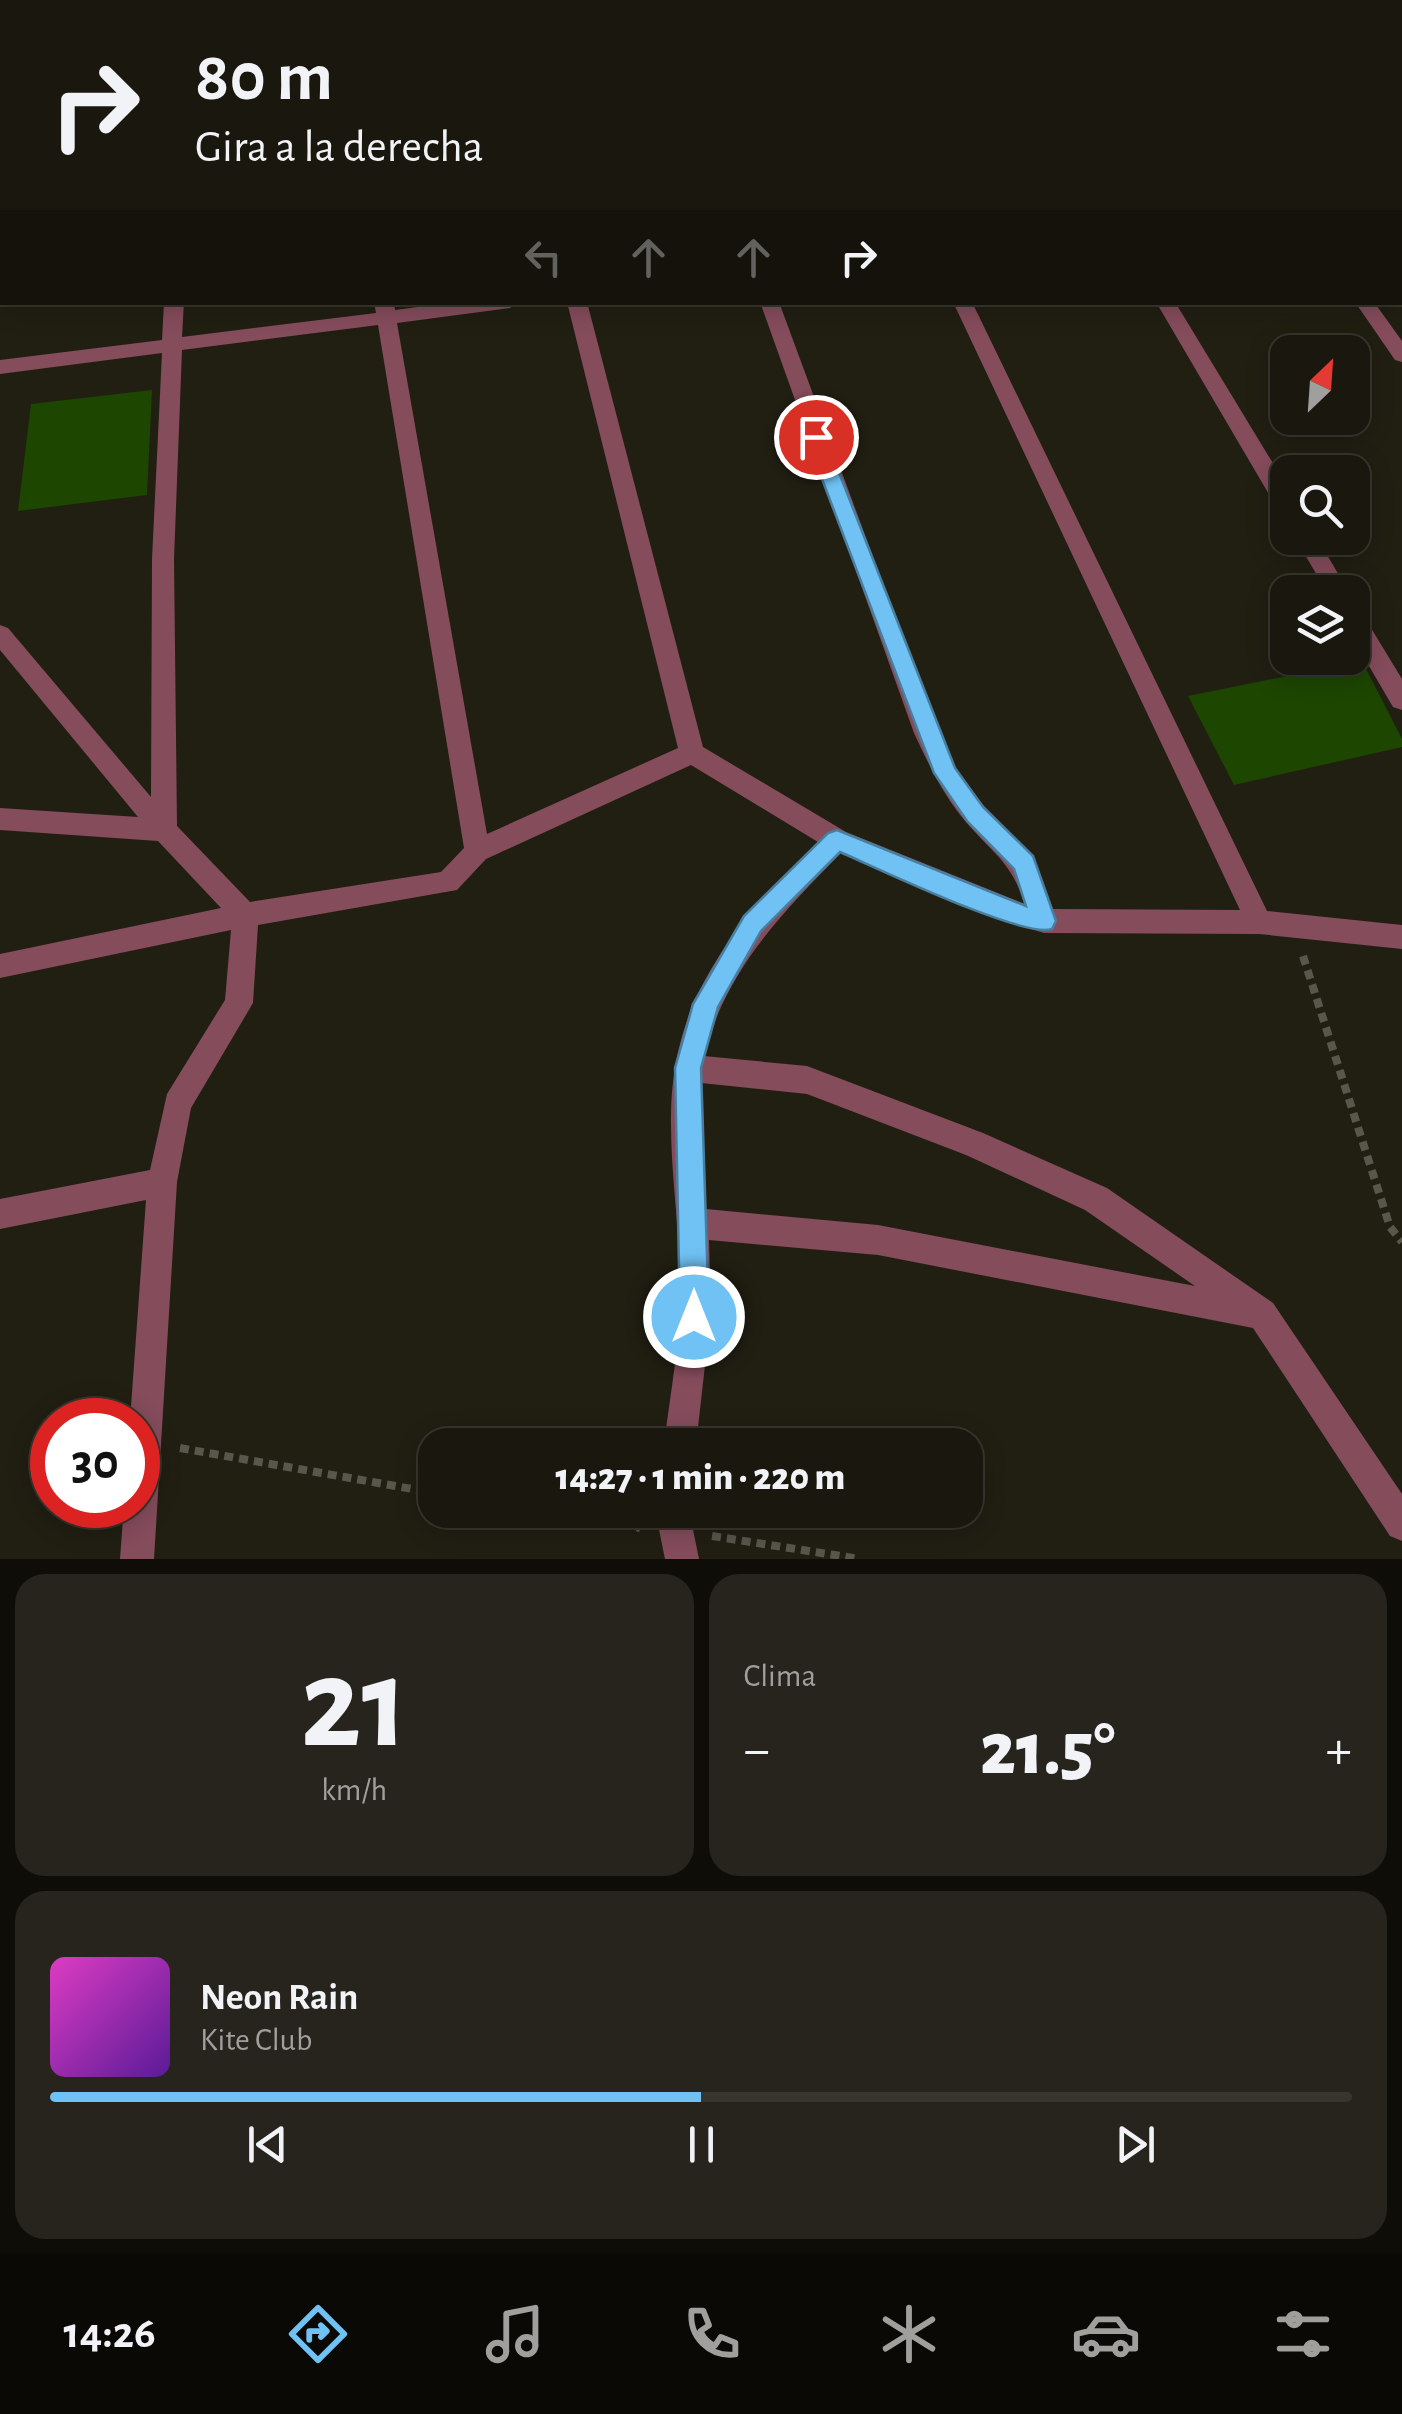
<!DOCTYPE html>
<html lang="es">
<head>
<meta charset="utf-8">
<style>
	body { margin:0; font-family:"Alegreya Sans",sans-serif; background:#26241c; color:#f1f3f6; height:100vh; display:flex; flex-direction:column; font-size:38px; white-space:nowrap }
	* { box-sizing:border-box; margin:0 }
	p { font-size:32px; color:#9f9f9e }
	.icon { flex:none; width:55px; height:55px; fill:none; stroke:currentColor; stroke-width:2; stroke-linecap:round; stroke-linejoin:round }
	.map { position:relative; height:1559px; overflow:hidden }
	.drawer { display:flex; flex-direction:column; gap:15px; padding:15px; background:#0e0d08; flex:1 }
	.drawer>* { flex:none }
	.guide { position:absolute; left:0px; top:0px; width:1402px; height:305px; box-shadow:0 5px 25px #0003,0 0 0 2px #37362e; background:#19170e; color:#f1f3f6; overflow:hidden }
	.needle { width:65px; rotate:25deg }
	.tools { position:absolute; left:1270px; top:335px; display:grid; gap:20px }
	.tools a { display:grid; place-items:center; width:100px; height:100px; border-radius:20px; background:#19170e; box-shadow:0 5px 25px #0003,0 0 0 2px #37362e; font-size:50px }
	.speed { position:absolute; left:30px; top:1398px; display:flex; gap:20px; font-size:50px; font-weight:700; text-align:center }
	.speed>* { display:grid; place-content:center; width:130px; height:130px; border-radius:50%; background:#19170e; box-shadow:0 5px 25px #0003,0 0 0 2px #37362e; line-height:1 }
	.speed .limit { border:15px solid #d22; background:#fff; color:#111 }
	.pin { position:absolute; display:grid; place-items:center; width:85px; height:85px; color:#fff; margin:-42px; border:5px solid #fff; border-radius:50%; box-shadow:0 2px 10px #0007 }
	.me { position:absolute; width:110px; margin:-55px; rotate:0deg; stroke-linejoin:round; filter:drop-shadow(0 0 8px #0008) }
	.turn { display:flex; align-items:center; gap:35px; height:210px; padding:0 30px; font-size:45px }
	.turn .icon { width:130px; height:130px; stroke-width:2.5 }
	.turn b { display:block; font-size:70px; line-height:85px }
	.lanes { display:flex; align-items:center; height:95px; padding:0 30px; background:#0003; justify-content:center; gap:50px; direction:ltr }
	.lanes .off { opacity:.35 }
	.big { font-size:75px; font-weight:800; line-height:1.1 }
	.drawer .card { flex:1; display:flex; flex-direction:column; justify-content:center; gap:15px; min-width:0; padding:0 35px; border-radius:30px; background:#26241c }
	.drawer .dial { align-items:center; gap:0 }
	.dial b { font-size:130px; line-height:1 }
	.song { display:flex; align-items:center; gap:30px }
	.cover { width:120px; height:120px; border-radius:15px; background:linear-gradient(135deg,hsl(310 70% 55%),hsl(270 70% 35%)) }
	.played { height:10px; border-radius:5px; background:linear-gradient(90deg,#70c2f4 50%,#37362e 50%) }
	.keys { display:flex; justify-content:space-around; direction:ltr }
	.heat { display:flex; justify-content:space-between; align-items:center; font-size:55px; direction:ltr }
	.drawer .tiles { flex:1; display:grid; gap:15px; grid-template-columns:1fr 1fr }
	.card:last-child { grid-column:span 2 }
	.trip { position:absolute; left:418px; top:1428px; width:565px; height:100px; border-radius:30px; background:#19170e; box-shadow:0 5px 25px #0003,0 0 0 2px #37362e; font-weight:800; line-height:100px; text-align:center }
	.dock { display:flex; height:160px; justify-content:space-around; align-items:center; background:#0a0906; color:#9f9f9e }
	.dock .icon { width:70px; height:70px }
	.dock .on { color:#70c2f4 }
	.dock b { font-size:45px; color:#f1f3f6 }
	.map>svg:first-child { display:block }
	.green { fill:#1d4600 }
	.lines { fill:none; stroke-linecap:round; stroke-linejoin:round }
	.path-far1 { stroke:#59574c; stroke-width:5; stroke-dasharray:5 4; stroke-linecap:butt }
	.path { stroke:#59574c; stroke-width:8; stroke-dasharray:9 6; stroke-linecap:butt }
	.minor { fill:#854c5c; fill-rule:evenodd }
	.route { fill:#70c2f4; stroke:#497e9f; stroke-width:2.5 }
</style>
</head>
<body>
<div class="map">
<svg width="1402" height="1559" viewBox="0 0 1402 1559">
	<rect width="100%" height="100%" fill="#211f12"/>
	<path class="green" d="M152,390L147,495L18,511L31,404Z
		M1362,661L1402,739V747L1234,785L1188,696Z"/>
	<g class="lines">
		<path class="path-far1" d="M5,2L11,0"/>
		<path class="path" d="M1303,956L1390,1227L1402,1242
			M180,1448L435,1493
			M533,1510L640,1528
			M712,1536L860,1559"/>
		<path class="minor" d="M119,0H137L138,2H121Z
			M1400,35H1402V45H1400Z
			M1400,108H1402V121H1400Z
			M1400,180H1402V190H1400Z
			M2,253V268L0,269V254Z
			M164,302H184L182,337L376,313L374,302H394L395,310L456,302H519L510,308L397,323L487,834L678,748L567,302H587L703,747L846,832L1025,904C1010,860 994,855 966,822C943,795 929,765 914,733L760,302H779L938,733L954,766L984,806L1033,856L1053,909L1240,910L953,302H972L1267,911L1402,925V949L1259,934L1044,933L995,918L841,853C781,914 725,971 704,1056L807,1066L983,1133L1107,1188L1273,1303L1402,1494V1541L1390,1536L1253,1328L878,1255L709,1240L711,1312L696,1445H664C670,1395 680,1344 680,1293C681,1236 671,1181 671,1124C669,999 734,925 818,842L691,765L486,859L457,890L258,925L253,1003L191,1108L177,1182L154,1559H120L124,1505H138V1420H130L146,1200L0,1229V1199L150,1170L167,1094L225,1000L231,930L0,978V954L221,908L158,841L0,830V808L138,817L0,650V625L8,628L151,797L152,559L162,353L0,374V360L162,340ZM378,325L464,848L441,872L250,902L177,826L174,559L182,350ZM701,1083L807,1094L966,1155L1085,1210L1195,1286L878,1225L706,1209Z
			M1156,302H1175L1288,488V515L1280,513Z
			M1355,302H1374L1402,341V362L1395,360Z
			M1295,538H1317L1349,592H1327Z
			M1352,607L1360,610L1402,679V710L1393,707L1352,637Z
			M655,1510H689L699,1559H665Z"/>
	</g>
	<path class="route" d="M816,430L825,437L955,768L983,807L1033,856L1056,921L1052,929C1024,939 875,867 840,852L761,931L718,1007L701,1068L709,1317L704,1327L694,1331L684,1327L680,1317L675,1068L693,1004L744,916L828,833L837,830L1026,906L1014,869L967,821L934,773L806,437Z"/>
</svg>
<div class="tools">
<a><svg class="needle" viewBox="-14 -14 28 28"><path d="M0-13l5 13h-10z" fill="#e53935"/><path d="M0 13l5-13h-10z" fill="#9f9f9e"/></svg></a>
<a><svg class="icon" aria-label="search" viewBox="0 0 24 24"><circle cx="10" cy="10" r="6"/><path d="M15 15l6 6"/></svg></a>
<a><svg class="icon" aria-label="layers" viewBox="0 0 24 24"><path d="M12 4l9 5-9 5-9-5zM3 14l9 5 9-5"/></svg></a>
</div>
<div class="speed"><div class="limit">30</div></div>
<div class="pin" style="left:816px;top:437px;background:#d93025"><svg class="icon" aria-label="arrive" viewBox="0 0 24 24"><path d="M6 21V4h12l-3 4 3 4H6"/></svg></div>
<svg class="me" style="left:694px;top:1317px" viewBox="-20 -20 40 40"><circle r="17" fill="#70c2f4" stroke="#fff" stroke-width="3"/><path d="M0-11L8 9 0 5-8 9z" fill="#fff"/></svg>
<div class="trip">14:27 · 1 min · 220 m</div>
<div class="guide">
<div class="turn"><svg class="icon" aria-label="right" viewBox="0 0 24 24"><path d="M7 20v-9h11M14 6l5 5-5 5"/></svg><div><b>80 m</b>Gira a la derecha</div></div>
<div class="lanes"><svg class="icon off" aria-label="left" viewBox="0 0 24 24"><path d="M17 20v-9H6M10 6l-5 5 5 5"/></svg><svg class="icon off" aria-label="ahead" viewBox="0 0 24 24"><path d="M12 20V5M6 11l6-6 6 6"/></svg><svg class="icon off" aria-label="ahead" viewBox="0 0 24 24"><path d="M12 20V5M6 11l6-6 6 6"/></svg><svg class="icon" aria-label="right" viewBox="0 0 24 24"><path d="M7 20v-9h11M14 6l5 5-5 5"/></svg></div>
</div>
</div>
<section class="drawer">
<div class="tiles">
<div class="card dial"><b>21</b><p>km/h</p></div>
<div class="card"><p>Clima</p>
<div class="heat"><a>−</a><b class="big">21.5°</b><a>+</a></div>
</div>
<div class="card">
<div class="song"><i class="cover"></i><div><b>Neon Rain</b><p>Kite Club</p></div></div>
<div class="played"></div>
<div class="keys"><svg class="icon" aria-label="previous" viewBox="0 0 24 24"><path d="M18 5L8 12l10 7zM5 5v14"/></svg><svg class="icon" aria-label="pause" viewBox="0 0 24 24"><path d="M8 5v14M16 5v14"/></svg><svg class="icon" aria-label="next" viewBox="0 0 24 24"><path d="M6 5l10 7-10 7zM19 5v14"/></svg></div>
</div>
</div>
</section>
<nav class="dock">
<b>14:26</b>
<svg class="icon on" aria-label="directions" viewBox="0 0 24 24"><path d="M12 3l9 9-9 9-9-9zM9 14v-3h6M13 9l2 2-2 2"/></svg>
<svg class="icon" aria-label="music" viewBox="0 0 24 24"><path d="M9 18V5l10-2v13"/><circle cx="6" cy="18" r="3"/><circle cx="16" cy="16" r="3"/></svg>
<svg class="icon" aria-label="phone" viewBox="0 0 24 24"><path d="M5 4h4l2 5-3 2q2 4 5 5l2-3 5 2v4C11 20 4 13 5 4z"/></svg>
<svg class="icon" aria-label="climate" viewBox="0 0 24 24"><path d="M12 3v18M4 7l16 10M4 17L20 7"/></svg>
<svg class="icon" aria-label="car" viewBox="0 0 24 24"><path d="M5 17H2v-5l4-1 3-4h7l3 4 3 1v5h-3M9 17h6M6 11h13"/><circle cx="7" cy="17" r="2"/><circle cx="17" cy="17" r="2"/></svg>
<svg class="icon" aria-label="filters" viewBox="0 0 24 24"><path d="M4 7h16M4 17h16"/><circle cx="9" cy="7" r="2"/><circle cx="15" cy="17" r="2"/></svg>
</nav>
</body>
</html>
